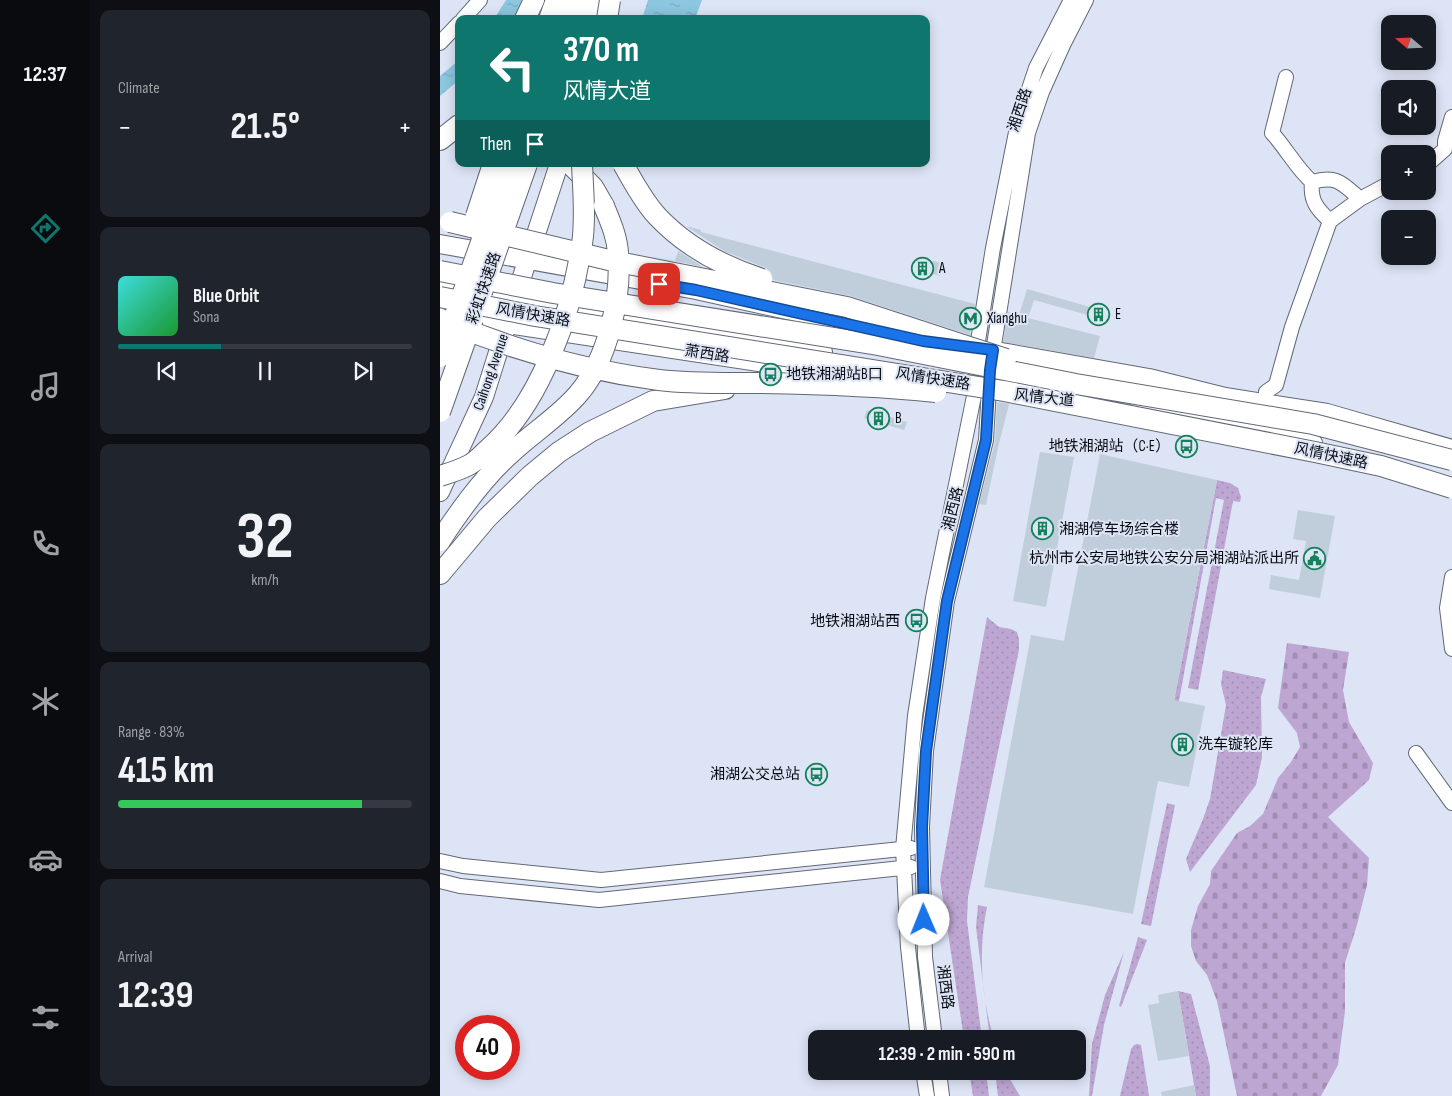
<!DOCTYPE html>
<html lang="en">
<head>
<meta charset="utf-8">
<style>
	body { margin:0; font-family:"Sofia Sans Condensed","Noto Sans SC",sans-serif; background:#20242c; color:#f1f3f6; height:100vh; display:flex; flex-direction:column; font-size:19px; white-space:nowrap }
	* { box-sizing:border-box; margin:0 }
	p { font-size:16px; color:#9ea1a6 }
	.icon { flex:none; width:28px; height:28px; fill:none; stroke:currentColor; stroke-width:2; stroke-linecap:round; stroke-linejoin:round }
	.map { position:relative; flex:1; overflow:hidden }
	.drawer { display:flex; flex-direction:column; gap:10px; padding:10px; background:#0d0f14; width:350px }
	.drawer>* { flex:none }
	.top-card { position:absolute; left:15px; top:15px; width:475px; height:152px; border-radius:10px; box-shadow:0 2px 12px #0003; background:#0f766e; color:#fff; overflow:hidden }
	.needle { width:32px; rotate:289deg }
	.fabs { position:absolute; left:941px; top:15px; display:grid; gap:10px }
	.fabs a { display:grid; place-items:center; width:55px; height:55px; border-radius:10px; background:#171b24; box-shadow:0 2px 12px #0003; font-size:25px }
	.speed { position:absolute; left:15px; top:1015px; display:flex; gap:10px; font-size:25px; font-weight:700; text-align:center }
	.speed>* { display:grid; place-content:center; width:65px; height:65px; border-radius:50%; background:#171b24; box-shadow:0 2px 12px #0003; line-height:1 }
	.speed .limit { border:8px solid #d22; background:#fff; color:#111 }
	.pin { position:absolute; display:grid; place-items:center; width:42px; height:42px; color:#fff; margin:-21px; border-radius:10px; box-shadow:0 2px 8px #0006 }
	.me { position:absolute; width:55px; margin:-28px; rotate:359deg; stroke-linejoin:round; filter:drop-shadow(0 0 4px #0008) }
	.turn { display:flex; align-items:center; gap:18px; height:105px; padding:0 25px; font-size:22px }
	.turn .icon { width:65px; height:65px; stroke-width:2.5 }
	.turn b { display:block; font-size:35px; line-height:42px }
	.then { display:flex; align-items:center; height:48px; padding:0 25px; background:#0003; gap:10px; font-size:19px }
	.big { font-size:38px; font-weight:700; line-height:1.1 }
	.drawer .tile { flex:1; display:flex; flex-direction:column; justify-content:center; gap:8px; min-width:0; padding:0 18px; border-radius:10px; background:#20242c }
	.drawer .dial { align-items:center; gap:0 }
	.dial b { font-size:65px; line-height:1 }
	.song { display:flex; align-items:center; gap:15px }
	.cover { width:60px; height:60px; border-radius:8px; background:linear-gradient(135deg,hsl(180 70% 55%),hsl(130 70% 35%)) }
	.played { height:5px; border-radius:2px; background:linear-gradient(90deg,#0f766e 35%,#363941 35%) }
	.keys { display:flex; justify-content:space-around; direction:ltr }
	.heat { display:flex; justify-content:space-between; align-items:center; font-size:28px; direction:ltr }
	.charge { height:8px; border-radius:4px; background:linear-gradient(90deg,#34c759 83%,#363941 0) }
	.trip { position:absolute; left:368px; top:1030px; width:278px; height:50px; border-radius:10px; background:#171b24; box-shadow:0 2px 12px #0003; font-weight:700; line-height:50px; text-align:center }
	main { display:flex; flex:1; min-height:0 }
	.tab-bar { display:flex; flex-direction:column; width:90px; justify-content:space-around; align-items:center; background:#090b0e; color:#9ea1a6 }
	.tab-bar .icon { width:35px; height:35px }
	.tab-bar .selected { color:#0f766e }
	.tab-bar b { font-size:22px; color:#f1f3f6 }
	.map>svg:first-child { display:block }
	.grass { fill:url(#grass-dots) }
	.cemetery { fill:url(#cemetery-stones) }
	.water { fill:url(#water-ripples) }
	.building { fill:#c0cedb }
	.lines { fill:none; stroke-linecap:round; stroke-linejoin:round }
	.minor-casing { stroke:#626876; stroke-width:16 }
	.major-casing { stroke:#626876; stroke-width:20 }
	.highway-casing { stroke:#626876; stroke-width:22 }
	.minor { stroke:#fff; stroke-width:14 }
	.major { stroke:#fff; stroke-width:18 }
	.highway { stroke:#fff; stroke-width:20 }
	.highway-bridge-casing { stroke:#626876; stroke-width:22; stroke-linecap:butt }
	.highway-bridge { stroke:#fff; stroke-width:20 }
	.route-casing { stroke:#114b97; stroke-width:12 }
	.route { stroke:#1a73e8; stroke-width:9 }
	.labels { text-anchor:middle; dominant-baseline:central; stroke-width:4; stroke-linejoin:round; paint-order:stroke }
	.street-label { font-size:15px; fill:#090c11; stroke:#dde4f5 }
	.poi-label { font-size:15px; fill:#090c11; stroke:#dde4f5; text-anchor:start }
</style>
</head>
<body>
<main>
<nav class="tab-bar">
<b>12:37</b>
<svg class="icon selected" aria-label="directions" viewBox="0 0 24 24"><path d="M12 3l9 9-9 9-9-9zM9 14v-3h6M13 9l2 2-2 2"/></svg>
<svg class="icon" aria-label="music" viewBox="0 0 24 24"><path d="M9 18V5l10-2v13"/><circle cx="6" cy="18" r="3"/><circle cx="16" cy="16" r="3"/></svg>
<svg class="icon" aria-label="phone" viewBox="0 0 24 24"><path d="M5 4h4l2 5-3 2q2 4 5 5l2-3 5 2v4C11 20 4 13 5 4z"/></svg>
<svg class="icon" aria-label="climate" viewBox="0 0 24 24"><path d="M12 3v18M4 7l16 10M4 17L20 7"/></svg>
<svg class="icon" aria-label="car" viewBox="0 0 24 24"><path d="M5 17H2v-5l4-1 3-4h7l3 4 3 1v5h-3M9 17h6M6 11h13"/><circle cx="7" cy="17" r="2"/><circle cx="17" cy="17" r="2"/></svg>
<svg class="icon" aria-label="filters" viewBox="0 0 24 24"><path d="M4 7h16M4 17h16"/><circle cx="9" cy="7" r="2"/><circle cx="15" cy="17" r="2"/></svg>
</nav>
<section class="drawer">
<div class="tile"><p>Climate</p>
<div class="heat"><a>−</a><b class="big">21.5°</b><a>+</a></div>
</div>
<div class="tile">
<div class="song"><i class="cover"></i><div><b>Blue Orbit</b><p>Sona</p></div></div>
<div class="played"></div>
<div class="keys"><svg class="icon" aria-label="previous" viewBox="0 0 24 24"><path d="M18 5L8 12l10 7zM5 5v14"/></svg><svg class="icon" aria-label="pause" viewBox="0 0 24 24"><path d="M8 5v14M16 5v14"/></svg><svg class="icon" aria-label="next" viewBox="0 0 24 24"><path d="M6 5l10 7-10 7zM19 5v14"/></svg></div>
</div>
<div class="tile dial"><b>32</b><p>km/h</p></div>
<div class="tile"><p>Range · 83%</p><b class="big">415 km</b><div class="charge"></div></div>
<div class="tile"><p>Arrival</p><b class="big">12:39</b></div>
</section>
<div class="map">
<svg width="1012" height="1096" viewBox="0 0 1012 1096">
	<defs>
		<pattern id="grass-dots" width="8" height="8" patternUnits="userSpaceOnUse" patternTransform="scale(1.25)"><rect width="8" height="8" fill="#bea6d3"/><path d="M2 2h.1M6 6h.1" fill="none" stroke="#a28eb4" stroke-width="1.8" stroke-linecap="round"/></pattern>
		<pattern id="cemetery-stones" width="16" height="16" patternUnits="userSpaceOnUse" patternTransform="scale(1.25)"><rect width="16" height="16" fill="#bea6d3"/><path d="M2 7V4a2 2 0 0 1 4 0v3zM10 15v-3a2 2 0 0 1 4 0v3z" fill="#a28eb4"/></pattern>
		<pattern id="water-ripples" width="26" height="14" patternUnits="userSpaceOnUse" patternTransform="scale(1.25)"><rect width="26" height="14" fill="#8dc6df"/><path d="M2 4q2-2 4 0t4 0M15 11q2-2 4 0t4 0" fill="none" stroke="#78a9be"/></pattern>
	</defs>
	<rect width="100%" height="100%" fill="#dde4f5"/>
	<path class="grass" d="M777,480L790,483L798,488L801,497L800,502L793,501L758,690L748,688L784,500L776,498L739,701H734Z
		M547,617L559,627L571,629L577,632L579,639V650L528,897L527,921L542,1039H524L500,880Z
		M783,670L826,679L821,697L822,757L816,785L750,872L746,859L763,819L770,799L786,705L781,684Z
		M727,803L735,805L711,926L701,924Z
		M538,905L547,907C538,950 541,997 554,1039H550L536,927Z
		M698,937L707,940L681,1007L679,1006Z
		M684,952L664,1025L652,1096H649L652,1044L665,995Z
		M738,991L751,994L770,1066V1096H756Z
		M697,1044L701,1045L709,1096H680L691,1049L694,1045Z
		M529,1071H546L549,1096H533Z
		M555,1071H565L580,1096H558Z"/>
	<path class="cemetery" d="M847,643L909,652L903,690L909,722L933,763L929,780L888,817L929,858L927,885L917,925L905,963V1011L898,1065L881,1096H797L777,1001L767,975L756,961L751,946V930L758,906L770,884L771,871L797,833L810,826L823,814L838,778L851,762L860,747L857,733L838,708Z"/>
	<path class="water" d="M66,0H84L73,19H54Z
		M208,0H262L255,19H202Z
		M19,60V80L0,96V76Z"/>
	<path class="building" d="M246,226L261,230V232L535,304L530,335L411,296L333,280L331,272L326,268L284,251Z
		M238,251L246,256L263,267L235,261Z
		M493,261L503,263L500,276L489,273Z
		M587,289L671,313L669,321L594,300L588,318L660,336L654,358L563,342L568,312L579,315Z
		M557,402L569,404L558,448L546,505L539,504L555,442Z
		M427,410L467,422L464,430L424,418Z
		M600,452L634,457L606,607L573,601Z
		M660,454L777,480L734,700L765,706L749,787L718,781L693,914L544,887L591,635L624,641Z
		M858,510L895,516L880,598L829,589L831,575L859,580L866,541L853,539Z
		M738,991L749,1056L718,1061L708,1005L719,1003L718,995Z
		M754,1085L756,1096H722L721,1092Z"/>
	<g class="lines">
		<defs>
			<path id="minor" d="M23,19L40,0
				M0,43L19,23
				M846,77L832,133C846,148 856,168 872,182
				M988,164L1005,149V141L1012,117
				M872,182C897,175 902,183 920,199
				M872,182C870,201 877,209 890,221
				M826,392L836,385L852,327L890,221L920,199L950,183
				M1012,577L1007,608L1012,649
				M976,753L1012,803
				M0,861L23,866L161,880L471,848
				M0,881L20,886L159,900L471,867
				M478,1039L468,947L463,849L475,716L493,598L535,391L538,368L537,347L553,248L578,122L596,68L631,0
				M495,1039L485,957L482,827L486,751L507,601L546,440L550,370L588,133L602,92L624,43L646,0
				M483,1071L487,1096
				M499,1071L502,1096"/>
			<path id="major" d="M108,19L115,0
				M0,244L256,290L492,342
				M0,282L76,298L383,352
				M75,298L119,164
				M21,314L67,324L371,370
				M550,350L709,378L785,397L887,413L1012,449
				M698,409L757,416L873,443
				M0,492L44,397L65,330"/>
			<path id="highway" d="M85,19L94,0
				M119,19L125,0
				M138,19L144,0
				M155,19L160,0
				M0,140L19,125
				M130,164L153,187L164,206
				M0,574L47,518L90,476L119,452L150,432L213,401L285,389"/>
		</defs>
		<use href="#minor" class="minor-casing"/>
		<use href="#major" class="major-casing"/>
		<use href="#highway" class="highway-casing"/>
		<use href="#minor" class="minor"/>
		<use href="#major" class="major"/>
		<use href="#highway" class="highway"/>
		<defs>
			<path id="highway-bridge" d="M167,19L170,0
				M183,164C193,181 203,201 217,216C246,247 282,266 322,279
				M36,216L53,164
				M10,222L173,261L407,307L566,359
				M0,271L113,293L438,345L636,384L873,424L1012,460
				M42,292L87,164
				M0,297L95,316L564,391L875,452L941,466L1012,488
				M0,319C72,350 141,370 219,380C253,384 287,383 321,383C379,384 438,386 496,392
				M0,357L69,164
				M0,412L33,319
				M0,476C9,473 20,470 29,465C35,462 41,456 46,451C101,404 131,314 142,244C146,218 143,190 142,164
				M0,541C20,510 44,477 71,453C92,433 121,415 139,393C168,359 182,296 178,253C177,236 170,221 164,206"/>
		</defs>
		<use href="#highway-bridge" class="highway-bridge-casing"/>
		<use href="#highway-bridge" class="highway-bridge"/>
	</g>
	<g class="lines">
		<defs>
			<path id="route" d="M219,284L256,290L483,341L553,350L550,370L546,440L507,601L486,751L482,827L484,920"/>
		</defs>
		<use href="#route" class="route-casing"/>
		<use href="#route" class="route"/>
	</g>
	<defs>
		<symbol id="building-ring" viewBox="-11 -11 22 22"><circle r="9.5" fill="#dde4f5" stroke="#16805b" stroke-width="1.5"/><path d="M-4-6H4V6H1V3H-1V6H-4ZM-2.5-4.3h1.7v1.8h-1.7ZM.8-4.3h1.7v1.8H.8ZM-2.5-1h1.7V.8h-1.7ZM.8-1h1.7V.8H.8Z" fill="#16805b"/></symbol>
		<symbol id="metro-ring" viewBox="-11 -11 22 22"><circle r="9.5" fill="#dde4f5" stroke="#16805b" stroke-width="1.5"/><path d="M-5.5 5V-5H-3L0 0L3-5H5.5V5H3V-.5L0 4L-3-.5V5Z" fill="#16805b"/></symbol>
		<symbol id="bus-ring" viewBox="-11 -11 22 22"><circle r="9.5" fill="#dde4f5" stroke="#16805b" stroke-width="1.5"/><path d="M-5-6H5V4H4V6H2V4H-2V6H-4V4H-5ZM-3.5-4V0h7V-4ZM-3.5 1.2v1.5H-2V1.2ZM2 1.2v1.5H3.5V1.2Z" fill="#16805b"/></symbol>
		<symbol id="civic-ring" viewBox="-11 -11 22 22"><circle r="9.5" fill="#dde4f5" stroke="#16805b" stroke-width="1.5"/><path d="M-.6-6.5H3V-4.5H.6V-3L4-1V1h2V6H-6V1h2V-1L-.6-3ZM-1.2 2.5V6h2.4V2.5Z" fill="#16805b"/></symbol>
	</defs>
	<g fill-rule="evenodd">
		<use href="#building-ring" x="470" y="256" width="25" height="25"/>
		<use href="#building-ring" x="646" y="302" width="25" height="25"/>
		<use href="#metro-ring" x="518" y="306" width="25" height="25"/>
		<use href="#bus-ring" x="318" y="362" width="25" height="25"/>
		<use href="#building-ring" x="426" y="406" width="25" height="25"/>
		<use href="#bus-ring" x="734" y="434" width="25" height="25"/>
		<use href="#building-ring" x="590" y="516" width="25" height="25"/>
		<use href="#civic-ring" x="862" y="546" width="25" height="25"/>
		<use href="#bus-ring" x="464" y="608" width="25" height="25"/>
		<use href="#building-ring" x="730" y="732" width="25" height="25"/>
		<use href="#bus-ring" x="364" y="762" width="25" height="25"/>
	</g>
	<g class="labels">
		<g class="street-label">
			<text transform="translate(580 110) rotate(-72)">湘西路</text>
			<text transform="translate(44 288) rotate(-71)">彩虹快速路</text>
			<text transform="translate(93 315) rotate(10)">风情快速路</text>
			<text transform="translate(267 354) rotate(9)">萧西路</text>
			<text transform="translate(51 372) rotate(-71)">Caihong Avenue</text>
			<text transform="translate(493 379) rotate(9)">风情快速路</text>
			<text transform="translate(604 398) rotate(6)">风情大道</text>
			<text transform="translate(891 456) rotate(12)">风情快速路</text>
			<text transform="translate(513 509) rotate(-76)">湘西路</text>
			<text transform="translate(505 987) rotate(83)">湘西路</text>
		</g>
		<g class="poi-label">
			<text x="499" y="268">A</text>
			<text x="675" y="314">E</text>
			<text x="547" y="318">Xianghu</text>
			<text x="346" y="374">地铁湘湖站B口</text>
			<text x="455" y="418">B</text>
			<text x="730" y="446" text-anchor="end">地铁湘湖站（C·E）</text>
			<text x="619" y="529">湘湖停车场综合楼</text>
			<text x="859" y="558" text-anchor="end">杭州市公安局地铁公安分局湘湖站派出所</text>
			<text x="460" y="621" text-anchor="end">地铁湘湖站西</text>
			<text x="758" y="744">洗车镟轮库</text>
			<text x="360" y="774" text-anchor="end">湘湖公交总站</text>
		</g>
	</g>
</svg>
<div class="fabs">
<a><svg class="needle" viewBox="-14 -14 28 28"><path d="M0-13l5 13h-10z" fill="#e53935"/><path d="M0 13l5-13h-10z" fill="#9ea1a6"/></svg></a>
<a><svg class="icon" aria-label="sound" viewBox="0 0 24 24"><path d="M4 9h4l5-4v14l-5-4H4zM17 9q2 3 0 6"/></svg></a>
<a>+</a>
<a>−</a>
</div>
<div class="speed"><div class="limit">40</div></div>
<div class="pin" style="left:219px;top:284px;background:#d93025"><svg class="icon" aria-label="arrive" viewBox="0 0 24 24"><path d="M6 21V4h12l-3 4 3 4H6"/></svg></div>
<svg class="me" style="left:484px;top:920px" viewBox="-20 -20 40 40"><circle r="19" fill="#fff"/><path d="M0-13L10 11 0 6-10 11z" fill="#1a73e8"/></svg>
<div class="trip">12:39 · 2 min · 590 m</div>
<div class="top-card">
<div class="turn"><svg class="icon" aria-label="left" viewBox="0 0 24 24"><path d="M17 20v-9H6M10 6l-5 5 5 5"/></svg><div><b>370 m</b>风情大道</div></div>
<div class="then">Then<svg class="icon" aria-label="arrive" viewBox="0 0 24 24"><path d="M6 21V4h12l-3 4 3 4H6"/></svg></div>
</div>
</div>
</main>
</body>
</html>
